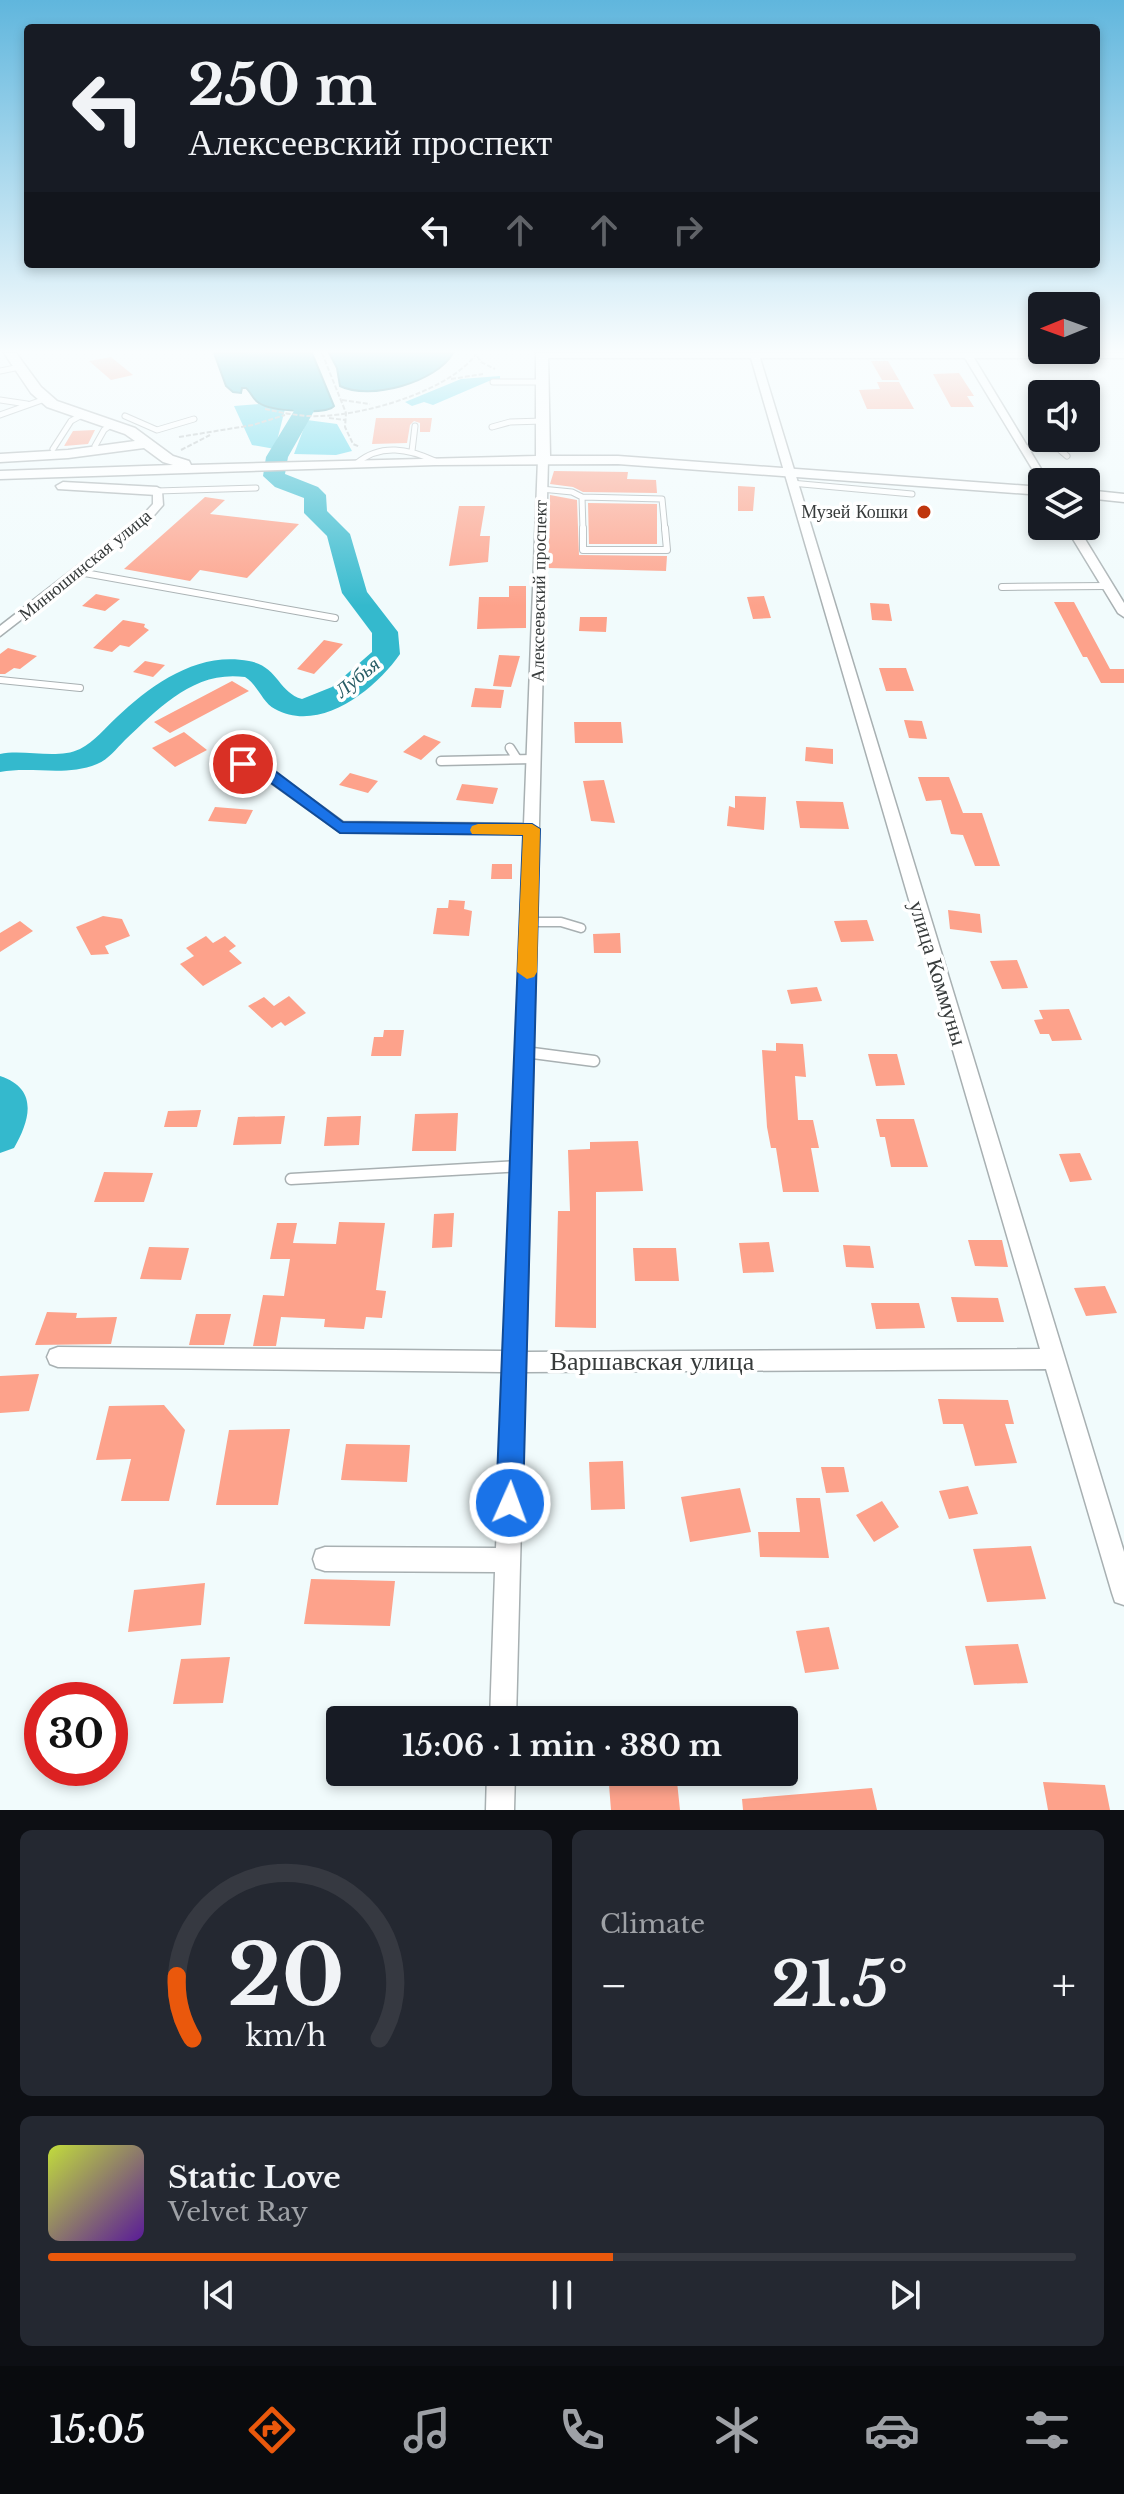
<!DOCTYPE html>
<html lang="en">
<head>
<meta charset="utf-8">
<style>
	body { margin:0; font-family:"Libre Baskerville",serif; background:#242831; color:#f1f3f6; height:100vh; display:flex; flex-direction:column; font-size:30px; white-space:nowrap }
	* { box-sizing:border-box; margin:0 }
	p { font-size:26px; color:#9ea1a6 }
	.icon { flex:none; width:44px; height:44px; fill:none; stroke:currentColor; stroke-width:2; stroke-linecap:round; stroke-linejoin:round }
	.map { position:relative; height:1810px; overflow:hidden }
	.panel { display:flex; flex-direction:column; gap:20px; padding:20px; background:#0d0f14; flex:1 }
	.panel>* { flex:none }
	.hud { position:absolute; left:24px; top:24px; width:1076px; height:244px; border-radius:8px; box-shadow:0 4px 12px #0003; background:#171b24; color:#f1f3f6; overflow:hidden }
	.needle { width:52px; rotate:269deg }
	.controls { position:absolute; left:1028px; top:292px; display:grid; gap:16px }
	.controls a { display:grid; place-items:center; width:72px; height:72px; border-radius:8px; background:#171b24; box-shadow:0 4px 12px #0003; font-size:40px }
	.speed { position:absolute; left:24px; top:1682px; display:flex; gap:16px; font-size:40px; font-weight:700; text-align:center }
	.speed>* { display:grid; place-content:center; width:104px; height:104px; border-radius:50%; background:#171b24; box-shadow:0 4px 12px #0003; line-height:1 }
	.speed .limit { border:12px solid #d22; background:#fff; color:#111 }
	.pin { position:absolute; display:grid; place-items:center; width:68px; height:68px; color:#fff; margin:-34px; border:4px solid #fff; border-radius:50%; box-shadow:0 2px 8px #0007 }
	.me { position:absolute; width:88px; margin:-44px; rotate:2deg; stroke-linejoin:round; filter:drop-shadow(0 0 6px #0008) }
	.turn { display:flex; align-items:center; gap:28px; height:168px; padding:0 32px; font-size:36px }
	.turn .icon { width:104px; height:104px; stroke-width:2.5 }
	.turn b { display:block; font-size:56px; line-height:68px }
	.lanes { display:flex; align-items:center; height:76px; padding:0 32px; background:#0003; justify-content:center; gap:40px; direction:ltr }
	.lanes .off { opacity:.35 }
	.big { font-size:60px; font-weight:700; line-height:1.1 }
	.panel .card { flex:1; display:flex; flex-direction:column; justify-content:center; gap:12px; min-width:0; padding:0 28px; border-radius:12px; background:#242831 }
	.panel .dial { align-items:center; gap:0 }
	.dial svg { height:208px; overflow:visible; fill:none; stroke:#363941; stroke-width:7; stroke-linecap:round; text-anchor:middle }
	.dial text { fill:#f1f3f6; stroke:none }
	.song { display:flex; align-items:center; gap:24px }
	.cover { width:96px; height:96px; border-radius:12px; background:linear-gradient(135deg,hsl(70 70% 55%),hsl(270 70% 35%)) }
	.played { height:8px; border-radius:4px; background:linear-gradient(90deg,#ea580c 55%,#363941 55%) }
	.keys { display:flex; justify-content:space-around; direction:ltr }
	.heat { display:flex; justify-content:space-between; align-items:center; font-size:44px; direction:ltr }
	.panel .tiles { flex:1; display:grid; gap:20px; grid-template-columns:1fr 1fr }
	.card:last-child { grid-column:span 2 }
	.trip { position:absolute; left:326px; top:1706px; width:472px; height:80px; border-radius:8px; background:#171b24; box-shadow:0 4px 12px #0003; font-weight:700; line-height:80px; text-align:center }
	.tabs { display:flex; height:128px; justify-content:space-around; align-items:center; background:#090b0e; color:#9ea1a6 }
	.tabs .icon { width:56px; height:56px }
	.tabs .on { color:#ea580c }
	.tabs b { font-size:36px; color:#f1f3f6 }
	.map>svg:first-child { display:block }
	.forest { fill:#56d4e8 }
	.water { fill:#34b9cd; stroke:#3593a1; stroke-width:2 }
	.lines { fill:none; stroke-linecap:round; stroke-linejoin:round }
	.river { fill:#34b9cd; fill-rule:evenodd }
	.building { fill:#fda28b }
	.lane-far3-casing { stroke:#a8b0b2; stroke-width:7 }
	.lane-far2-casing { stroke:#a8b0b2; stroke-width:8 }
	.lane-far1-casing { stroke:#a8b0b2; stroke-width:11 }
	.lane-casing { stroke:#a8b0b2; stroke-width:13 }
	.street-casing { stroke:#a8b0b2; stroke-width:3 }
	.secondary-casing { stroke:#a8b0b2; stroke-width:3 }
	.path { stroke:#b6bebf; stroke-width:2; stroke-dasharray:5 2; stroke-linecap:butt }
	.lane-far3 { stroke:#fff; stroke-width:5 }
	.lane-far2 { stroke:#fff; stroke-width:6 }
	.lane-far1 { stroke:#fff; stroke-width:8 }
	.lane { stroke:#fff; stroke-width:10 }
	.street { fill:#fff; fill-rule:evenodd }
	.secondary { fill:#fff; fill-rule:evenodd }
	.route { fill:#1a73e8; stroke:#114b97; stroke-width:2 }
	.slow { fill:#f59e0b }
	.poi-dot { fill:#bf360d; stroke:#fff; stroke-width:3 }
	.labels { text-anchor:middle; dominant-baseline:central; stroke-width:7; stroke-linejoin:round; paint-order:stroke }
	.far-poi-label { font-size:18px; fill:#373b3b; stroke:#fff; text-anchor:end }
	.far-street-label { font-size:18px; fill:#373b3b; stroke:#fff }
	.far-water-label { font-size:20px; font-style:italic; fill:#295d66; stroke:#fff }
	.street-label { font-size:22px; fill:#373b3b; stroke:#fff }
	.near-street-label { font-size:26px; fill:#373b3b; stroke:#fff }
</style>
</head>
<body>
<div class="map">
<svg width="1124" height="1810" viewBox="0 0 1124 1810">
	<rect width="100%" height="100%" fill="#f1fbfc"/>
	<path class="forest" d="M500,376V380L489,381L433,405L424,402L412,406L405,402L461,379Z
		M259,404L285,409L275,449L252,445L234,406Z
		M307,420L337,424L352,451L336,455L294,454Z"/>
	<path class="water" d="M214,353H312L334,406C326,415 271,411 259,403C253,400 251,392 246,388H242L241,393L233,392L226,386Z
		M329,353H453C437,382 370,401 340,386L337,368Z"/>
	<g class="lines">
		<path class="river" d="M246,353H265L314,411L288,457L285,474L318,487L326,495L327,511L350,534L367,592L398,632L400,654C376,689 320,734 275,709C262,702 258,685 245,677C194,670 159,708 125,740C116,749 109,759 97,764C65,777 33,766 0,772V754C25,749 57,760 80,749C94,742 106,727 117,717C152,684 198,651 249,661C278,666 278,692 302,699L332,687L372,652V633L342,593L327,536L304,513V498L275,487L263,476L266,457L294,411Z
			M0,1076C39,1089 30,1120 14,1148L0,1153Z"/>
	</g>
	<path class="building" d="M111,357L133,375L111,380L89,361Z
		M871,361H888L899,380H882Z
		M959,373L974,396H967L974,407H951L933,374Z
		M877,382H899L914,409H867L859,390L880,389Z
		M376,418H432L430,432H420V423L414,421L410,425L407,443L372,444Z
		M95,430L88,444L64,446L73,431Z
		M554,471L628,472L627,479L656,480L657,493L583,492L573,487L550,484Z
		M738,486L755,487L753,511H738Z
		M550,495L577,500L579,555L667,556L666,571L548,568Z
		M205,497L225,500L210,514L299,524L247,578L200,570L190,581L124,569Z
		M588,503L657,504V544H589Z
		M459,506H485L480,536H490L488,562L449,566Z
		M509,586H526V628L477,629L479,597H509Z
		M96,594L120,599L105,611L82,606Z
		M764,596L771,618L753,619L747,597Z
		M1054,602H1074L1110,669H1124V683H1101L1087,657H1083Z
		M870,603L889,604L892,621L872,620Z
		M580,617H607L606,632L579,631Z
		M123,620L145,624L144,627L149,630L129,647L120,645L112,652L93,648Z
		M324,640L343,644L314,674L297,669Z
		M8,648L37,656L20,669L14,668L5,674H0V654Z
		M499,655L520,656L511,687L493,686Z
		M145,661L165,665L153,677L133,672Z
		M879,668H906L914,691H886Z
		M232,681L249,691L170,733L154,722Z
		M475,688L504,690L501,708L471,707Z
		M904,720L922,721L927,739L909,738Z
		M574,722H621L623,743H575Z
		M184,732L207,750L175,767L152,748Z
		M424,735L441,742L421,760L403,752Z
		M806,747L833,749V764L805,761Z
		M350,773L378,781L368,793L339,785Z
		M918,777H949L963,813H982L1000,866H975L963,835L951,834L941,800L926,801Z
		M604,780L615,823L591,821L583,781Z
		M462,784L498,788L493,804L456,800Z
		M735,796L766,797L764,830L727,826L729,806L735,808Z
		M796,801L843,802L849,829L800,828Z
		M215,807L253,810L246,824L208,821Z
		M492,864H512V879H491Z
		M449,900L465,901L464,909L472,911L469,936L433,934L437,908H448Z
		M948,910L980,914L982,933L950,929Z
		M103,916L122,919L130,936L105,946L109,954L91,955L76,927Z
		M867,920L874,941L841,942L834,921Z
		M20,921L33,931L0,952V933Z
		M620,933L621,953H594L593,934Z
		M206,936L213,943L225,936L236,946L229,951L242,963L203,986L180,964L194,956L186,948Z
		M1017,960L1028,988L1002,989L990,961Z
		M817,987L822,1001L791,1004L787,990Z
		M289,996L306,1013L285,1026L281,1022L272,1028L248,1006L264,997L274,1006Z
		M1069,1009L1082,1040L1052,1041L1049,1034H1040L1034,1020L1043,1019L1039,1010Z
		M384,1030H404L401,1056H371L374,1037H383Z
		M776,1043L803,1044L806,1077L795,1076L798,1120H813L819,1148H811L819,1192H783L776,1148H771L767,1127L762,1050L776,1051Z
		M868,1054H897L905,1085L876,1086Z
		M201,1110L197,1127H164L168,1111Z
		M458,1113L456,1151H412L415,1114Z
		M285,1116L281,1144L233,1145L238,1117Z
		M361,1116L359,1145L324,1146L327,1117Z
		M876,1119H914L928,1167H891L885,1137H880Z
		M638,1141L643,1191L596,1192V1328L555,1327L558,1211H570L568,1150L590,1149V1142Z
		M1080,1153L1092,1180L1070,1182L1059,1154Z
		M104,1172L153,1173L144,1202H94Z
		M454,1213L452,1247L432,1248L434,1214Z
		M339,1222L385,1223L376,1290L386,1291L382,1318L366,1317L364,1329L324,1327L325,1319L281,1317L276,1346H253L263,1295L284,1296L290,1259H270L277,1223H297L293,1243L336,1244Z
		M968,1240H1002L1008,1267L975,1266Z
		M769,1242L774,1272L743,1273L739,1243Z
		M843,1245L870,1246L874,1268L846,1267Z
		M149,1247L189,1248L181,1280L140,1279Z
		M633,1248H676L679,1281H635Z
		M1105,1286L1117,1313L1086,1316L1074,1288Z
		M951,1297L998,1298L1004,1322H957Z
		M871,1303H919L925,1328L876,1329Z
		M47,1312L77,1313L76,1318L117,1317L111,1344L35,1345Z
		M196,1314H231L224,1345H189Z
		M39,1374L29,1411L0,1413V1376Z
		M938,1399L1008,1400L1014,1424H1005L1017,1463L975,1466L963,1424H943Z
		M164,1405L185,1430L169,1501H121L131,1459L96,1460L109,1406Z
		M290,1429L278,1505H216L229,1430Z
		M346,1444L410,1445L407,1482L341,1480Z
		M623,1461L625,1509L591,1510L589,1462Z
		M821,1467H844L849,1492L826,1493Z
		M968,1486L978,1514L949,1519L939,1491Z
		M740,1488L751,1532L690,1542L681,1497Z
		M796,1498H820L829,1558L760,1557L758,1532H800Z
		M882,1501L899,1527L874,1542L856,1515Z
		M1031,1546L1046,1599L987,1602L973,1549Z
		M311,1579L395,1581L390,1626L304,1624Z
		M205,1583L201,1625L128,1632L134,1590Z
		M829,1627L839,1669L805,1673L796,1631Z
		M1018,1644L1028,1683L974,1685L965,1646Z
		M230,1657L223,1703L173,1704L181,1659Z
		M608,1772H676L680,1810H611Z
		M1043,1782L1105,1785L1110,1810H1048Z
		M872,1788L877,1810H743L742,1799Z"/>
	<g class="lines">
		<defs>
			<path id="lane-far3" d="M0,371L20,367
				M493,382H542
				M0,400L27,404
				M0,415L45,399
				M125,416L157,430L194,419
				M492,427L510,422L543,421
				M95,446L104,430L112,424
				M1023,448L1059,449L1067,456
				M53,449L71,421L80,416
				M412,451L415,426
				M357,463C381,443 409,449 435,461
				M791,483L912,494
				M541,489L572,492L582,497
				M157,491L256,488
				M582,497L662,499L665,530
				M582,497L583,530"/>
			<path id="lane-far2" d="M583,528V550H667L665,528
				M79,572L335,618
				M1002,587L1107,586
				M0,680L80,688
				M509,747L511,750"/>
			<path id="lane-far1" d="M510,748L517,759
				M441,761L534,759
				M529,922H561L581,928"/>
			<path id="lane" d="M525,1052L594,1061
				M291,1179L521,1166"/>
			<path id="street" d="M539,353H1124V358H974L1049,482H1042V485L965,358H760L1124,1552V1605L1115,1602L1112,1593L1046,1369L525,1372L516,1720H490L495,1572L325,1571L316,1568L313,1559L316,1550L325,1547L496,1548L503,1372L58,1367L50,1364L47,1357L50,1350L58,1347L504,1351L524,834L340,832L260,775L236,764L243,760L270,769L343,822L524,824L538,459L543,456L548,459L526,1352L1040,1349L751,358H542L538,355Z
				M153,489L162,491L163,505L150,520L0,636V626L142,516L153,504Z
				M1065,526H1077L1124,603V617L1118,613Z
				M487,1772H515L514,1810H486Z"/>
			<path id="secondary" d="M4,353H16L41,387L57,401L135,428L173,456L189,461L191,465L536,456V353H548L550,456H618L1042,487V495L618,464L435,465L0,479V471L173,465L163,462L144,448L68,458L0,462V454L68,450L135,441L125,434L47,407L31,393Z
				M63,482L157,487L164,491L157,495L58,489L56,486Z
				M1086,490L1124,494V502L1086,498Z"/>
		</defs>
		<use href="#lane-far3" class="lane-far3-casing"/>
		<use href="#lane-far2" class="lane-far2-casing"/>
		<use href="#lane-far1" class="lane-far1-casing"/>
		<use href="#lane" class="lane-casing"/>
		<use href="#street" class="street-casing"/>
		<use href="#secondary" class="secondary-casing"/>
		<path class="path" d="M322,353L346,413L345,427L353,444L360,447
			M477,356L481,362L495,369
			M451,379L483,374
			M342,400L370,404
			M265,409C283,413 302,417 320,416C365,415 450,391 477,353
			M329,418L345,420
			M179,437L253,425L285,415
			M181,450L210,435"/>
		<use href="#lane-far3" class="lane-far3"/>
		<use href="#lane-far2" class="lane-far2"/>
		<use href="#lane-far1" class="lane-far1"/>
		<use href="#lane" class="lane"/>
		<use href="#street" class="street"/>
		<use href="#secondary" class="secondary"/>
	</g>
	<linearGradient id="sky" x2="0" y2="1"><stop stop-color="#60b6dd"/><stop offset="0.58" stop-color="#f9fdfe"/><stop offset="1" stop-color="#f9fdfe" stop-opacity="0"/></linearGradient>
	<rect width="1124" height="606" fill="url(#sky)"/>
	<path class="route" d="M243,759L271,768L343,822L532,824L540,829L523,1503L519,1513L510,1517L500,1513L496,1503L523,835L340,833L260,775L235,764Z"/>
	<path class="slow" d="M478,824H532L540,829L537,972L534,977L527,979L517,972L523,835L472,834L470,830L472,826Z"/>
	<circle class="poi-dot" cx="924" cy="512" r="8"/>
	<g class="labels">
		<g class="far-poi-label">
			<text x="908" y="512">Музей Кошки</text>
		</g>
		<g class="far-street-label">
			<text transform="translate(85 565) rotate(-39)">Минюшинская улица</text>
			<text transform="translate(539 591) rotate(-89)">Алексеевский проспект</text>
		</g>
		<g class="far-water-label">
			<text transform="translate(357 677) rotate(-39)">Лубья</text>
		</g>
		<g class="street-label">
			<text transform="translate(938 973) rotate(73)">улица Коммуны</text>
		</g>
		<g class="near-street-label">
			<text x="652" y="1361">Варшавская улица</text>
		</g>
	</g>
</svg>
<div class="controls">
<a><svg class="needle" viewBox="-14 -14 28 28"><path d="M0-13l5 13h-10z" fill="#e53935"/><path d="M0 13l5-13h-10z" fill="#9ea1a6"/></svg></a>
<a><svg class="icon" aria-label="sound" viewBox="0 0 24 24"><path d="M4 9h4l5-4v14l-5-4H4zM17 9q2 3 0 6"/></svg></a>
<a><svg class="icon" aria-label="layers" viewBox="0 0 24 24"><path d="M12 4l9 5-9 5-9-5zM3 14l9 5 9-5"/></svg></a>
</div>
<div class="speed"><div class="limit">30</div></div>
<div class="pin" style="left:243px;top:764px;background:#d93025"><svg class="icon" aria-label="arrive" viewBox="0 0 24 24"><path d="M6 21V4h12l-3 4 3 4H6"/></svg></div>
<svg class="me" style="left:510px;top:1503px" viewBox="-20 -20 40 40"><circle r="17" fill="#1a73e8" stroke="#fff" stroke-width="3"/><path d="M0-11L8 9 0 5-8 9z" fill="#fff"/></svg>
<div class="trip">15:06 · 1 min · 380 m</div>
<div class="hud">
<div class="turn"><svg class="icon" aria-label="left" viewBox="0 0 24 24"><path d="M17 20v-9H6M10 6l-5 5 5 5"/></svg><div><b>250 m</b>Алексеевский проспект</div></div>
<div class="lanes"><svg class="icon" aria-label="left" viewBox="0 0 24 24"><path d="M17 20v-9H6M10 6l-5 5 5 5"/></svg><svg class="icon off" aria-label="ahead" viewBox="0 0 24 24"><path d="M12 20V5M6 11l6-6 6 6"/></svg><svg class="icon off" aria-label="ahead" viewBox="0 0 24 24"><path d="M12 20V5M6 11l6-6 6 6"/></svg><svg class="icon off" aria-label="right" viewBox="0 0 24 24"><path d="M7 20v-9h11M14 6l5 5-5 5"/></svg></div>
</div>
</div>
<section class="panel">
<div class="tiles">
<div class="card dial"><svg viewBox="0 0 100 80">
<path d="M14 69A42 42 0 1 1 86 69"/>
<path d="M14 69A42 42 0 0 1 8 45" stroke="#ea580c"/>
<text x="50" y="56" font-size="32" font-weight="700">20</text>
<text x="50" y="72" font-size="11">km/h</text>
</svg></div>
<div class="card"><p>Climate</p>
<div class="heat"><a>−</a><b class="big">21.5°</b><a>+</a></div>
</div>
<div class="card">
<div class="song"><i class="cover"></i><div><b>Static Love</b><p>Velvet Ray</p></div></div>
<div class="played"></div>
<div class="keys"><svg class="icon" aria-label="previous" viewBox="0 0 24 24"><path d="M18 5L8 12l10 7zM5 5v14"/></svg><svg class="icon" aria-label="pause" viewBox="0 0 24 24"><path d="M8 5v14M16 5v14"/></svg><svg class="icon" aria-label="next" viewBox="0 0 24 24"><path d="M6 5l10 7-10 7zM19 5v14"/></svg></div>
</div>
</div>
</section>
<nav class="tabs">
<b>15:05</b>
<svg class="icon on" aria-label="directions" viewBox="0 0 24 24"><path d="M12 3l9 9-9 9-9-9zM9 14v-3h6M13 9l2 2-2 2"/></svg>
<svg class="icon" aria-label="music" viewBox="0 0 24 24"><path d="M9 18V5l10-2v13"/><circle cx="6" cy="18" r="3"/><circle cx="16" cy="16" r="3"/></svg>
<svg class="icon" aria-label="phone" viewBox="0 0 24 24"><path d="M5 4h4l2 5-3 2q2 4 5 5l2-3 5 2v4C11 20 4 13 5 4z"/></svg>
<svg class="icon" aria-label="climate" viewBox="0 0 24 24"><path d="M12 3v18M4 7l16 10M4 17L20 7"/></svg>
<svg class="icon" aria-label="car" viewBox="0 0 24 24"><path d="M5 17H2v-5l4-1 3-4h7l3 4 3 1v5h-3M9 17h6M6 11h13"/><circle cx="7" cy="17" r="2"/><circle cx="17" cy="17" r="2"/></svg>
<svg class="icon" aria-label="filters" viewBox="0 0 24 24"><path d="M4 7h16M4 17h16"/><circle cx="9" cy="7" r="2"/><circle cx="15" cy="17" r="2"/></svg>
</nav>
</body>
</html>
